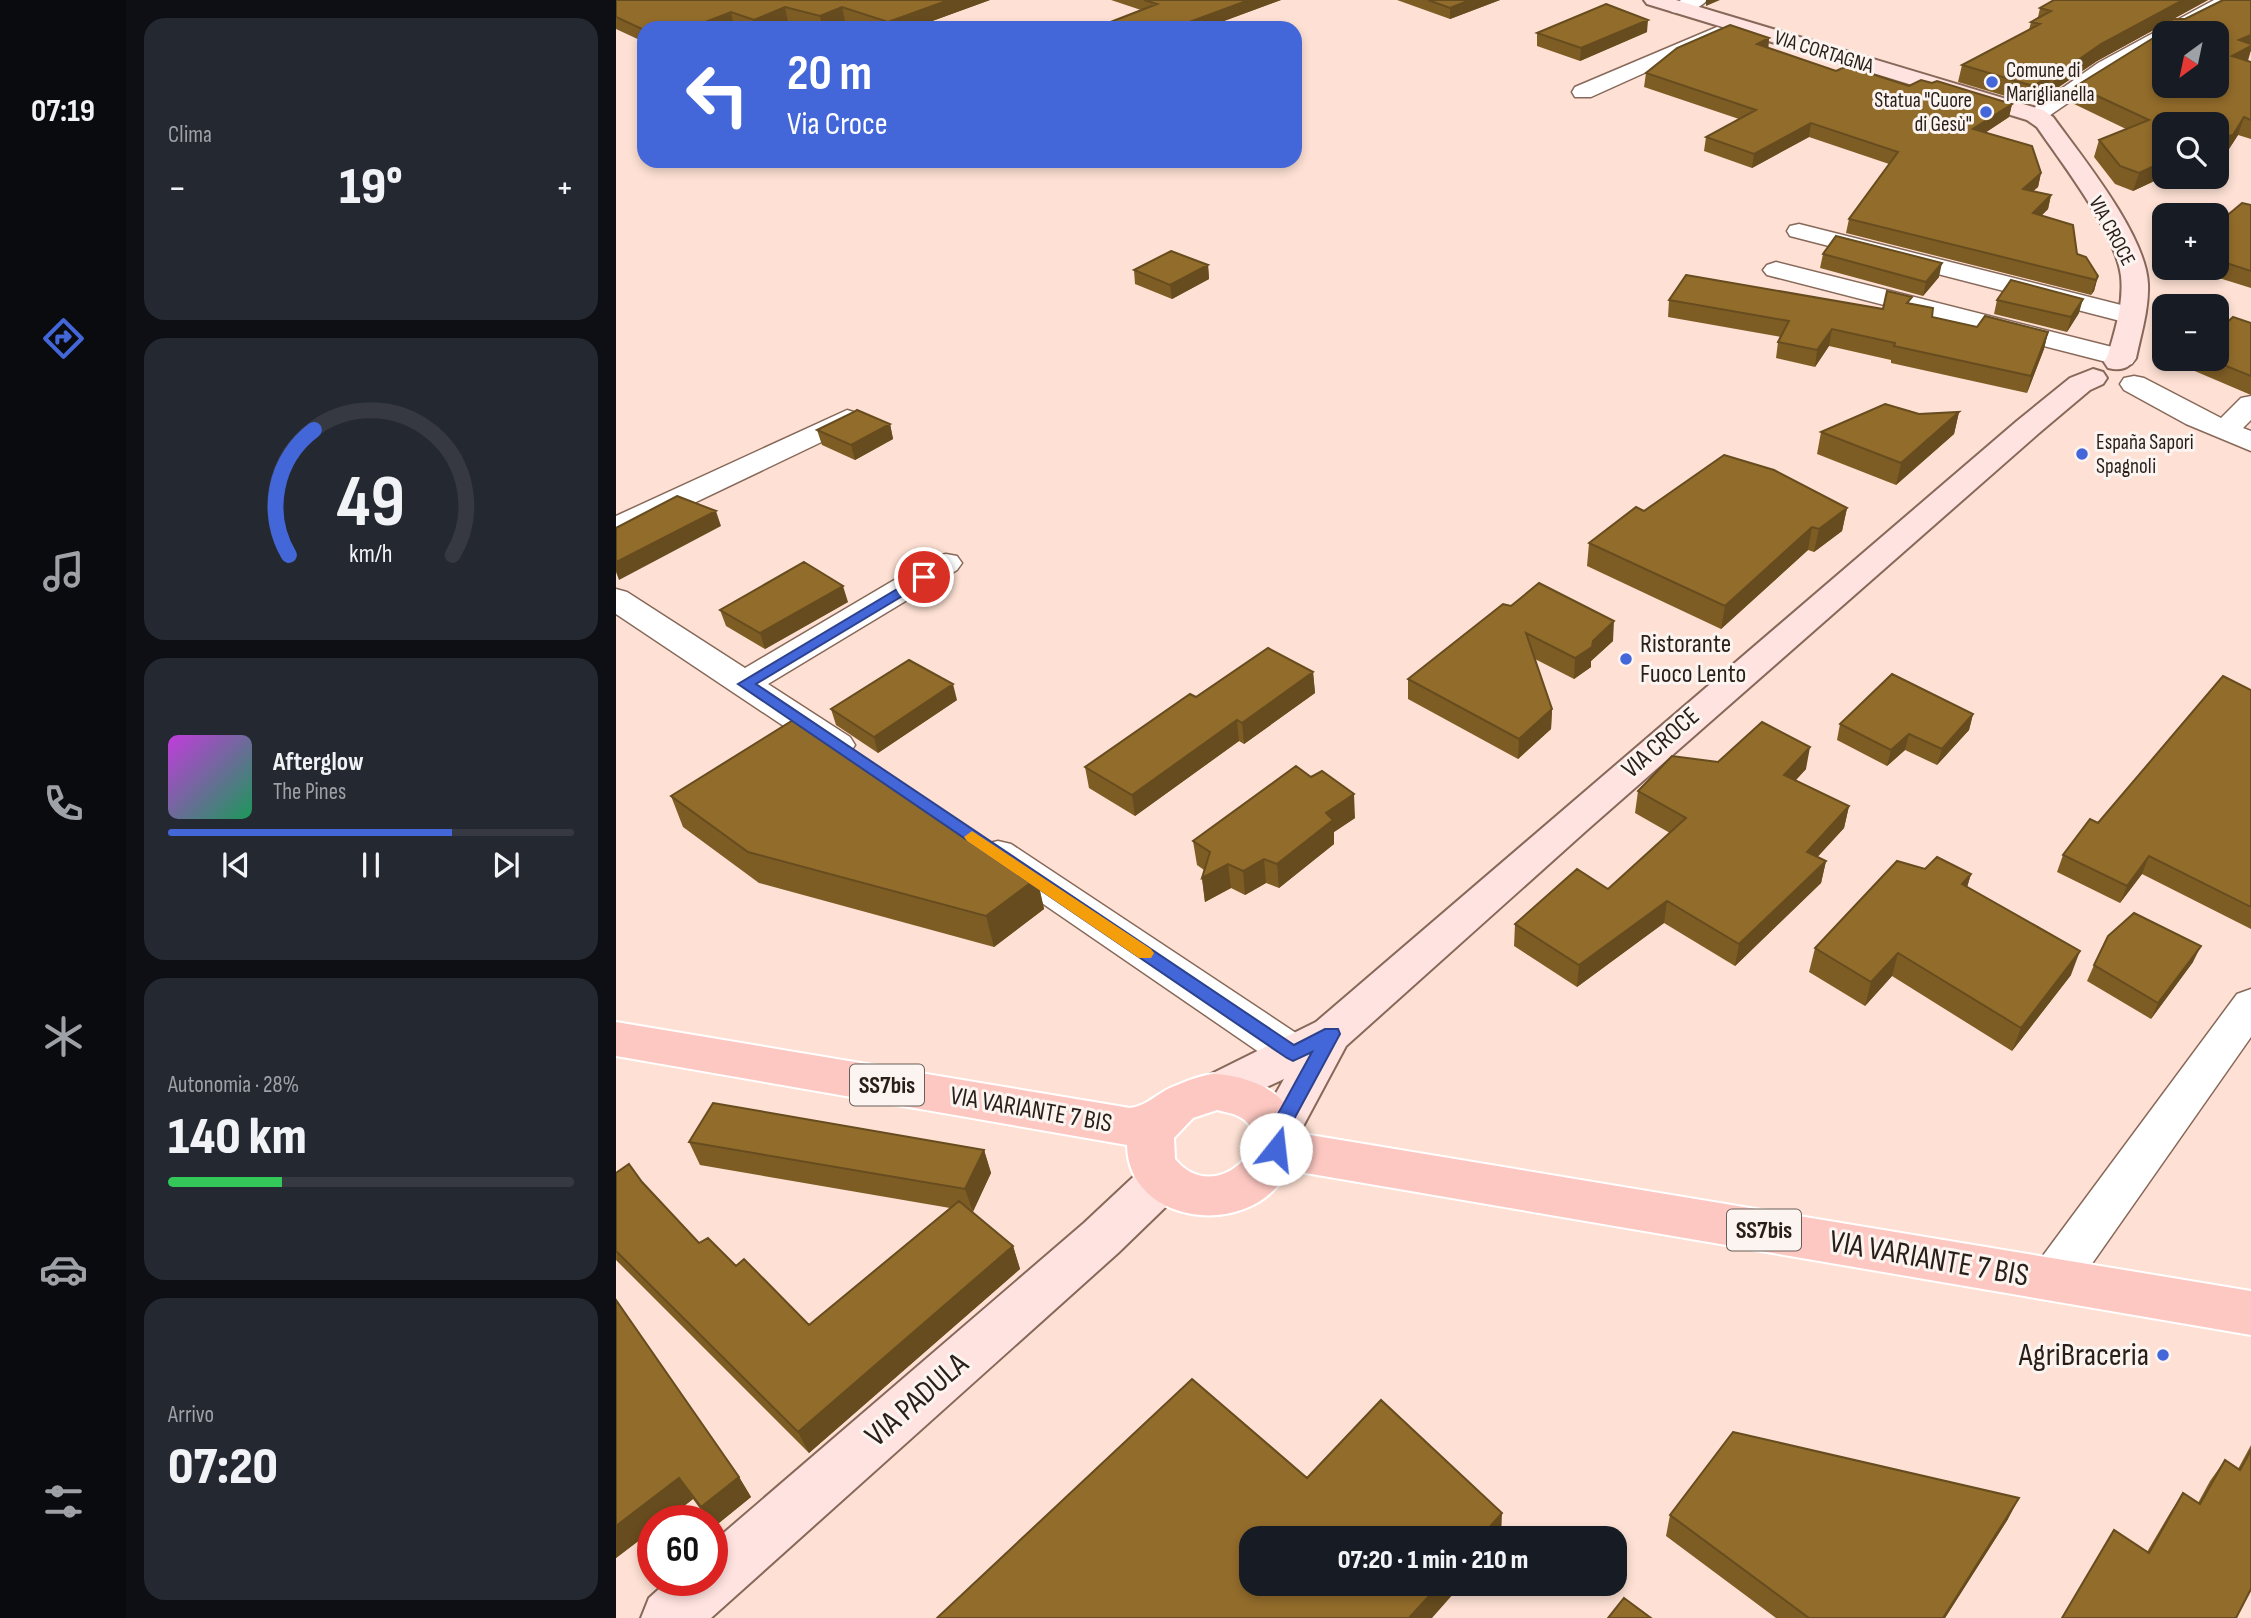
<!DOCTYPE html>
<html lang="it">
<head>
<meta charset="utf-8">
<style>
	body { margin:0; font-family:"Sofia Sans Condensed",sans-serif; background:#242831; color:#f1f3f6; height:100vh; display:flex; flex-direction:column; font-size:26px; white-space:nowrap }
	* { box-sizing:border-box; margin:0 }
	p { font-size:23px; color:#9ea1a6 }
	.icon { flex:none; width:38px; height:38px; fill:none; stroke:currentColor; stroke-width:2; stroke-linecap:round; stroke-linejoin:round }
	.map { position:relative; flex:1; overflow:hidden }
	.side { display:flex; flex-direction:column; gap:18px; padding:18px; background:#0d0f14; width:490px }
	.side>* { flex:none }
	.banner { position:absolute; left:21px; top:21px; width:665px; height:147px; border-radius:21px; box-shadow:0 4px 10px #0003; background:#4366d8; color:#fff; overflow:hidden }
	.needle { width:46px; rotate:213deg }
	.tools { position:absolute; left:1536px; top:21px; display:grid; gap:14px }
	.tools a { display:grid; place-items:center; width:77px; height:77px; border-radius:14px; background:#171b24; box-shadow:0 4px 10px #0003; font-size:35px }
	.speed { position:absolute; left:21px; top:1505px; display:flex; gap:14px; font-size:35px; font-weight:700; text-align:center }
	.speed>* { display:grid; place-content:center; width:91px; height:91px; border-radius:50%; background:#171b24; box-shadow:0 4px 10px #0003; line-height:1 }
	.speed .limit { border:10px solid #d22; background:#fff; color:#111 }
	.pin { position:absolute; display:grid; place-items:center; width:60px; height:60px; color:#fff; margin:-30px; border:4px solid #fff; border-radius:50%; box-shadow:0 2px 7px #0007 }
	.me { position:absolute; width:77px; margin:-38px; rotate:16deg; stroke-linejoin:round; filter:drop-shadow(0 0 5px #0008) }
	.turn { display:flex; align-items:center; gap:24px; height:147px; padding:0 35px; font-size:32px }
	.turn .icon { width:91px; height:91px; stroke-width:2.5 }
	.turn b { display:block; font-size:49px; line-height:60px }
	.big { font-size:52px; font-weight:800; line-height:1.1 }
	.side .card { flex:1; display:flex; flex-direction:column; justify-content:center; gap:10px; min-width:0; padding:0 24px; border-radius:21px; background:#242831 }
	.side .dial { align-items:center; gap:0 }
	.dial svg { height:182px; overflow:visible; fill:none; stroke:#363941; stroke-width:7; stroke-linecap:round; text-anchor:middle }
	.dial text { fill:#f1f3f6; stroke:none }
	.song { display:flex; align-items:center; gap:21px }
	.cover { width:84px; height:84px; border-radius:10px; background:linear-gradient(135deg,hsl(290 70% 55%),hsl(150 70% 35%)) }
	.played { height:7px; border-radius:4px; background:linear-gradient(90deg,#4366d8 70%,#363941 70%) }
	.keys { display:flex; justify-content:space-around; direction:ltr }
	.heat { display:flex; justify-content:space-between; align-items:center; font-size:38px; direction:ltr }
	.charge { height:10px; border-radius:5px; background:linear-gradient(90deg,#34c759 28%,#363941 0) }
	.trip { position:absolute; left:623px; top:1526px; width:388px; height:70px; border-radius:21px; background:#171b24; box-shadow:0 4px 10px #0003; font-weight:800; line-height:70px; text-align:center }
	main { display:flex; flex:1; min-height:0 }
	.menu { display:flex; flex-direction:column; width:126px; justify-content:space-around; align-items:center; background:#090b0e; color:#9ea1a6 }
	.menu .icon { width:49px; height:49px }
	.menu .on { color:#4366d8 }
	.menu b { font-size:32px; color:#f1f3f6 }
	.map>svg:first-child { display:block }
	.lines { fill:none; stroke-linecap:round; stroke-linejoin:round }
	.street-casing { stroke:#876859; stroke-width:3 }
	.secondary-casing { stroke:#876859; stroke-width:4 }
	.primary-casing { stroke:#fff; stroke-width:4 }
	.street { fill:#fff; fill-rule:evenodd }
	.secondary { fill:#ffe3e0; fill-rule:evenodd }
	.primary { fill:#fec8c2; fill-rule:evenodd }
	.wall { fill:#7e5d25 }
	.shaded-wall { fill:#664c1e }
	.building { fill:#926c2b; stroke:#664c1e; stroke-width:2; fill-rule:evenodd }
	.route { fill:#4366d8; stroke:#2c428c; stroke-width:2 }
	.slow { fill:#f59e0b }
	.poi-dot { fill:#4366d8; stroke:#fbf4f0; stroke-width:2.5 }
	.labels { text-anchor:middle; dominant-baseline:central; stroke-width:6; stroke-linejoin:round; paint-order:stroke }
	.far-street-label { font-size:21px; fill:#2a1e18; stroke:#fbf4f0 }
	.far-poi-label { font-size:21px; fill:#2a1e18; stroke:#fbf4f0; text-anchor:start }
	.shield { fill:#fbf4f0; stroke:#695e59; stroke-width:2 }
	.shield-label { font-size:24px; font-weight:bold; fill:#2a1e18 }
	.poi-label { font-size:26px; fill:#2a1e18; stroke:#fbf4f0; text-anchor:start }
	.street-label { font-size:26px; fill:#2a1e18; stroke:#fbf4f0 }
	.near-street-label { font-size:32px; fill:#2a1e18; stroke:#fbf4f0 }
	.near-poi-label { font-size:32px; fill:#2a1e18; stroke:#fbf4f0; text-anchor:end }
</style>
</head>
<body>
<main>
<nav class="menu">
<b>07:19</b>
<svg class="icon on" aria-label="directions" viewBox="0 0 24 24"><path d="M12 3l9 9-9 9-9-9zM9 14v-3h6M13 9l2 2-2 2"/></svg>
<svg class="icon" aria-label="music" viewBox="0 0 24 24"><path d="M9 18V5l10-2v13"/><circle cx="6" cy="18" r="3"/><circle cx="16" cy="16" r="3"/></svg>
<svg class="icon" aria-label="phone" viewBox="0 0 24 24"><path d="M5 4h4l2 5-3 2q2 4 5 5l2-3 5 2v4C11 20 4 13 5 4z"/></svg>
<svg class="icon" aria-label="climate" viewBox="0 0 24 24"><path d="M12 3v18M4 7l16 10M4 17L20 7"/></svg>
<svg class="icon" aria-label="car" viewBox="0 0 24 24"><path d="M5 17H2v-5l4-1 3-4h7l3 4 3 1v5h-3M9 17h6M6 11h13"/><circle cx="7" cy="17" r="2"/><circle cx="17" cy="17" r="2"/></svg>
<svg class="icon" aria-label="filters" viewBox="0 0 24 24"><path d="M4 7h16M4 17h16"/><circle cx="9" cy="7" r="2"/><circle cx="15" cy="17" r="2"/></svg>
</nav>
<section class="side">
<div class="card"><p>Clima</p>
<div class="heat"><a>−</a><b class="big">19°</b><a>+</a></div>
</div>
<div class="card dial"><svg viewBox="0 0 100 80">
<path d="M14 69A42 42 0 1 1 86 69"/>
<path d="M14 69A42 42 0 0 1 25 14" stroke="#4366d8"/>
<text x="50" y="56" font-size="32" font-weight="700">49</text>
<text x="50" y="72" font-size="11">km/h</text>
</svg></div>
<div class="card">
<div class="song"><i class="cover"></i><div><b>Afterglow</b><p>The Pines</p></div></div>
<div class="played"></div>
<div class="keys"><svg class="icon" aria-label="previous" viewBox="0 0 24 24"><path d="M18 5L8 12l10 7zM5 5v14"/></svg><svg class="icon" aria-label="pause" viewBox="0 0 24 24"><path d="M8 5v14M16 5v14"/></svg><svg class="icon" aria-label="next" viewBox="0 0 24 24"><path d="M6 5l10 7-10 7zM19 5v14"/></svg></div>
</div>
<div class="card"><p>Autonomia · 28%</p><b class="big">140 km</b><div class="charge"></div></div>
<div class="card"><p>Arrivo</p><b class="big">07:20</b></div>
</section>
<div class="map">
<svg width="1635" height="1618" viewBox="0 0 1635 1618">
	<rect width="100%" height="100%" fill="#fee1d4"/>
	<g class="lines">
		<defs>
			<path id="street" d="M1065,0H1091C1084,9 1067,15 1056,12L1053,8Z
				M1598,0H1623L1620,4L1563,33H1549V41L1497,72L1427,120H1411L1408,115L1482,63Z
				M1101,27L1108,29L1111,33L1108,37L975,97H959L956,92L959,87Z
				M1183,224L1525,310L1529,316L1525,322L1516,324L1174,236L1171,231L1174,226Z
				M1160,262L1516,352L1520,358L1516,364L1506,366L1151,275L1147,270L1151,265Z
				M1518,376L1528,378L1605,418L1625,398L1635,396V420L1627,428L1635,431V451L1570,424L1508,390L1504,384L1508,378Z
				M231,410L241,413L245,419L241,425L11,535L0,537V516Z
				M330,554L341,556L346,563L341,570L152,684L234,737L239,745L234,753L221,757L208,753L0,614V589L11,592L129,668L319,556Z
				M382,841L395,844L692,1041L698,1053L692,1065L677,1070L662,1065L369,864L363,854L369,844Z
				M1635,989V1037L1454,1295L1437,1301L1420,1295L1414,1280L1420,1265L1621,994Z"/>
			<path id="secondary" d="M1028,0H1060L1427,110L1437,117C1466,157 1530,235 1532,284C1533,309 1525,334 1520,358C1512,369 1505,371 1492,368L1488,362L1492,355C1499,330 1508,303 1505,276C1499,231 1447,165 1421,127L1411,120L1031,4Z
				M1477,369L1487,372L1491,378L1487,384L1474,390L1423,433L971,830L730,1046L676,1147L660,1153L644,1147L637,1134L668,1079L601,1110L585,1105L579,1092L585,1079L700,1022L1401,421L1454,378Z
				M547,1159L564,1165L570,1179L564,1193L502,1253L95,1618H25L33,1598L53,1580H96V1543L468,1223L530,1165Z"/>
			<path id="primary" d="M0,1022L514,1108C531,1106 540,1094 556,1087C569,1082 588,1073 602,1074C640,1078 675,1094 682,1133L1635,1291V1335L672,1170C638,1240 512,1227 511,1145L0,1056ZM601,1110C608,1112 616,1113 622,1116C667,1138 600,1209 559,1159L558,1138L577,1118Z"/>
		</defs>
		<use href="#street" class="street-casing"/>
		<use href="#secondary" class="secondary-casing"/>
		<use href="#primary" class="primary-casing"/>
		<use href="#street" class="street"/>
		<use href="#secondary" class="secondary"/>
		<use href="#primary" class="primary"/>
	</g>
	<path class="wall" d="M0,0H374L297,28H251L229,21L213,28H197L172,22L157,28H122L118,27L115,28H28V42L0,29Z
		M495,0H665L589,28L525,10Z
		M781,0H884L834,19Z
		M1438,0H1592L1557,19H1569L1635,0V50L1632,61L1635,62V139L1622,135L1611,152L1549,124V176L1517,191L1499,184L1478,157L1483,140L1510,129L1456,103L1460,86L1554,28L1556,20L1481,61L1434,93L1431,92L1413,103L1342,82L1346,65L1413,30L1415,22L1422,17L1424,8Z
		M1031,32L964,61L921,46V33Z
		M1153,38L1152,48L1220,71L1293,86L1316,83L1396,104L1393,117L1370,132L1425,173L1422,187L1417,191L1435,195L1432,209L1425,216L1482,276L1478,291L1475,295L1230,233L1233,219L1273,164L1193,137L1136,168L1088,151L1090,137L1123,119L1028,87L1030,73Z
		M1635,205V288L1571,268H1601V224Z
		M1207,254L1323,277L1307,296L1204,268Z
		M592,265L593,279L556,299L519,284L518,270Z
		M1053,300L1267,309L1294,304L1316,317L1361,327L1432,332L1428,349L1411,393L1275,363V360L1213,346L1199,367L1160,358L1162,342L1165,337L1052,317Z
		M1381,300L1463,313L1451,332L1378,314Z
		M1635,323V395L1574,369L1578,359H1601Z
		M1343,412L1338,434L1280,485L1201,454L1205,432L1303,414Z
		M274,424L277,439L239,460L206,445L201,430Z
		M1231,508L1226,531L1198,552L1192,550L1105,629L971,566L973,543L1028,511Z
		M232,602L149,649L110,626L104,610Z
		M895,606L997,641L975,661V667L958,679L919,659L936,709L935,729L902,759L792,699V679Z
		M697,672L699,693L628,744L623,741L519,816L473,788L469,767L580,697Z
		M1635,690V929L1526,874L1504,903L1441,872L1447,855Z
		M341,700L262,753L220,725L215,709Z
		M1357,714L1353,730L1321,765L1289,750L1271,766L1221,740L1224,724Z
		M1102,762L1190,769L1180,780L1233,806L1228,828L1201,857L1210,861L1205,883L1119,966L1048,923L961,987L898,946L899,924L992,889L1054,833L1019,813L1022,791Z
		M55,796L421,878L428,909L378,947L143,883L67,827Z
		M739,818L718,832V844L663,888L650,883L629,895L615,888L589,902L586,878L588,870L581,865L577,841Z
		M1309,869L1355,874L1351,887L1455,975L1396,1051L1276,976L1249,1006L1193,972L1199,948Z
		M1577,962L1535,1019L1471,981L1478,965Z
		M73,1142L368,1150L375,1173L356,1212L397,1246L404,1269L193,1453L0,1260V1173L26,1182L83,1243L120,1266L193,1325L334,1208L84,1165Z
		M0,1300L123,1477L135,1497L98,1527L96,1525V1521H93L77,1499L0,1558Z
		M1635,1445V1589L1531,1552L1554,1513L1567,1493L1582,1503L1594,1481L1609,1460L1622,1469Z
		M1054,1515L1392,1519L1329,1618H1160L1050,1536Z"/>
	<path class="shaded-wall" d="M333,0H374L297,28H274L272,22Z
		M633,0H665L589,28H557Z
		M854,0H884L834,19V8Z
		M1090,0H1104L1090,6Z
		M1567,0H1592L1481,61L1434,93L1439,76L1485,44Z
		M169,7L172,22L157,28H140L138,20Z
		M226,7L229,21L213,28H206L204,16Z
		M115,12L118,27L115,28H74Z
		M1032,20L1031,32L964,61L965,48Z
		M1635,35V50L1631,61L1616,56L1623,40Z
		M1153,38L1152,51L1141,44Z
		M1435,75L1431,92L1413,103L1417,86Z
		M1396,104L1393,117L1354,143L1357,129Z
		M1628,117L1622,135L1611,152L1601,154V138Z
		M1195,123L1193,137L1136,168L1138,154Z
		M1549,161V176L1517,191L1523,173Z
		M1425,173L1422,187L1404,203L1407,189Z
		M1435,195L1432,209L1413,228L1417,213Z
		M1326,263L1323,277L1307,296L1310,282Z
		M592,265L593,279L556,299L554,285Z
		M1482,276L1478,291L1475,295L1480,280Z
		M1467,299L1463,313L1451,332L1455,317Z
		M1216,329L1213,346L1199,367L1201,350Z
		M1432,332L1428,349L1411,393L1415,376Z
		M1343,412L1338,434L1280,485L1285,463Z
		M274,424L277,439L239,460L235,445Z
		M1231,508L1226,531L1198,552L1203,529Z
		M100,511L105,526L3,580L0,572V562Z
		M1196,527L1192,550L1105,629L1109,606Z
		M227,586L232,602L149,649L144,633Z
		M998,621L997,641L975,661V667L958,679L959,658Z
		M697,672L699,693L628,744L626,723Z
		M337,684L341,700L262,753L258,737Z
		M936,709L935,729L902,759L903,739Z
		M1357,714L1353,730L1321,765L1326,749Z
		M621,720L623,741L519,816L516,795Z
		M1293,734L1289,750L1271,766L1275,750Z
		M1194,747L1190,769L1164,797L1168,775Z
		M738,794L739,818L718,832V844L663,888L661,864L710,813Z
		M1233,806L1228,828L1186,874L1191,852Z
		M1533,856L1526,874L1504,903L1511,886Z
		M648,859L650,883L629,895L627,871Z
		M1210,861L1205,883L1119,966L1123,944Z
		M612,864L615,888L589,902L586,878Z
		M1355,874L1348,897L1346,884Z
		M421,878L428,909L378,947L370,916Z
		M1051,901L1048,923L961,987L963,965Z
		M1585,946L1577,962L1535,1019L1542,1003Z
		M1464,951L1455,975L1396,1051L1405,1028Z
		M1282,953L1276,976L1249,1006L1255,982Z
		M368,1150L375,1173L357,1212L349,1189Z
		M397,1246L404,1269L193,1453L182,1432Z
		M123,1477L135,1497L98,1527L96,1525V1521H94L85,1507Z
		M63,1478L77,1499L49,1521H37V1530L0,1558V1526Z
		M1403,1498L1392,1519L1329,1618H1327Z
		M886,1513L885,1538H864Z
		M824,1584H846L816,1618H793Z"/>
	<path class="building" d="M0,0H333L272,22L226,7L204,16L169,7L138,20L115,12L74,28H28V30L0,17Z
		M528,0H633L557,28H479L541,4Z
		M812,0H854L834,8Z
		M1438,0H1567L1485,44L1439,76L1435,75L1417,86L1346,65L1424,24L1415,22L1435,11L1424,8Z
		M1607,0H1635V35L1623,40L1635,44V46L1616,56L1635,62V120L1628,117L1617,135L1601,138V124H1549V161L1523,173L1504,166L1483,140L1533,120L1460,86L1555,27L1556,19H1569ZM1549,33H1601V86H1549Z
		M990,4L1032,20L965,48L921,33Z
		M1114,25L1153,38L1141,44L1220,71L1231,66L1293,86L1305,80L1316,83L1321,81L1396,104L1357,129L1416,146L1425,173L1407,189L1435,195L1417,213L1457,225L1461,254L1470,257L1482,276L1480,280L1233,219L1282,152L1195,123L1138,154L1090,137L1140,110L1030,73L1061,48Z
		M1626,203L1635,205V271L1601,260V224Z
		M1220,236L1326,263L1310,282L1207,254Z
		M555,251L592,265L554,285L518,270Z
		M1070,275L1267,309L1271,291L1296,297L1291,303L1317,308L1316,317L1361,327L1369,316L1432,332L1415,376L1278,346L1279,343L1216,329L1201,350L1162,342L1173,321L1053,300Z
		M1395,280L1467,299L1455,317L1381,300Z
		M1617,317L1635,323V376L1593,359H1601V332Z
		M1269,404L1303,414L1343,412L1285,463L1205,432Z
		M241,410L274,424L235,445L201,430L238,412Z
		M1108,455L1158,470L1231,508L1203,529L1196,527L1109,606L973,543L1020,507L1028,511Z
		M61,496L100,511L0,562V528Z
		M188,562L227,586L144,633L104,610Z
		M923,583L998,621L977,641L976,647L959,658L910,633L936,709L903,739L792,679L887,604L895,606Z
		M652,648L697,672L626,723L621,720L516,795L469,767L574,694L580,697Z
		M293,660L337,684L258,737L215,709Z
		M1276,674L1357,714L1326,749L1293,734L1275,750L1224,724Z
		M1607,676L1635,690V907L1533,856L1511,886L1447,855L1474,819L1482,823Z
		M182,717L421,878L370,916L132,852L55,796Z
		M1146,722L1194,747L1168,775L1233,806L1191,852L1210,861L1123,944L1051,901L963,965L899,924L961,869L992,889L1070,818L1022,791L1056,756L1102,762Z
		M680,766L695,777L706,771L738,794L710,813L717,820L661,864L648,859L627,871L612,864L586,878L594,852L577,841Z
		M1321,857L1355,874L1346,884L1464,951L1405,1028L1282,953L1255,982L1199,948L1281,861L1309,869Z
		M1518,913L1585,946L1542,1003L1478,965L1492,936Z
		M97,1103L368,1150L349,1189L73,1142Z
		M13,1164L26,1182L83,1243L92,1238L120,1266L128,1259L193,1325L343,1201L397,1246L182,1432L0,1251V1173Z
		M0,1300L123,1477L85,1507L63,1478L0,1526Z
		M576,1379L691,1478L765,1400L886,1513L864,1538H635V1584H824L793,1618H321Z
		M1117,1432L1403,1498L1327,1618H1193L1054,1515Z
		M1635,1450V1589L1620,1618H1446L1498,1530L1533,1553L1567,1493L1584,1504L1609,1460L1624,1470Z
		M1008,1598L1035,1618H992Z"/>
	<path class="route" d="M308,573L313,574V580L140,684L678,1045L709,1029H722L724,1034L670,1134L667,1154L660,1157L653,1154L651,1149V1134L696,1052L677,1061L671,1058L122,684Z"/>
	<path class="slow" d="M356,831L535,949L538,953L535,958H523L351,841L348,837Z"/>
	<g class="poi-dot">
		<circle cx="1376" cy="82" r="7"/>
		<circle cx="1370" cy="112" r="7"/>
		<circle cx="1466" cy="454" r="7"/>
		<circle cx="1010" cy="659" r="7"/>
		<circle cx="1547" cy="1355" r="7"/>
	</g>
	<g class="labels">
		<g class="far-street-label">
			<text transform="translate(1208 52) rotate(17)">VIA CORTAGNA</text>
			<text transform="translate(1496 231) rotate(62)">VIA CROCE</text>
		</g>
		<g class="far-poi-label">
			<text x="1390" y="70">Comune di<tspan x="1390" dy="24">Mariglianella</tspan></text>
			<text x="1356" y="100" text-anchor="end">Statua "Cuore<tspan x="1356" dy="24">di Gesù"</tspan></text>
			<text x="1480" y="442">España Sapori<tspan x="1480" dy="24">Spagnoli</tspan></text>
		</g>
		<g class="shield">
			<rect x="234" y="1064.5" width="74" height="41" rx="5"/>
			<rect x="1111" y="1209.5" width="74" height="41" rx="5"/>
		</g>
		<g class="shield-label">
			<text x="271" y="1085">SS7bis</text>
			<text x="1148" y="1230">SS7bis</text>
		</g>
		<g class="poi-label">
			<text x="1024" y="644">Ristorante<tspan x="1024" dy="30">Fuoco Lento</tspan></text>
		</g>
		<g class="street-label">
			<text transform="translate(1045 743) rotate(-41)">VIA CROCE</text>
			<text transform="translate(415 1110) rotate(10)">VIA VARIANTE 7 BIS</text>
		</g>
		<g class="near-street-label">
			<text transform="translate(1313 1259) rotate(10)">VIA VARIANTE 7 BIS</text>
			<text transform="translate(301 1400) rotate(-41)">VIA PADULA</text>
		</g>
		<g class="near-poi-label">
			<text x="1533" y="1355">AgriBraceria</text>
		</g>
	</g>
</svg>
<div class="tools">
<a><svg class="needle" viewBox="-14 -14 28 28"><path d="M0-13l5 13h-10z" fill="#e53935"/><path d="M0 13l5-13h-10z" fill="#9ea1a6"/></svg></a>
<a><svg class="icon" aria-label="search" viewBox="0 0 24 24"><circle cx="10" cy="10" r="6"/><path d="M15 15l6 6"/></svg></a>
<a>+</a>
<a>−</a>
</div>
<div class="speed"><div class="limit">60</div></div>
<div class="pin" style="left:308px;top:577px;background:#d93025"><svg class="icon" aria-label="arrive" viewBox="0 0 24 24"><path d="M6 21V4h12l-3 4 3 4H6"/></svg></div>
<svg class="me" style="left:660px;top:1149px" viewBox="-20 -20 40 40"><circle r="19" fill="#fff"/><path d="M0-13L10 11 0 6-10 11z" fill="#4366d8"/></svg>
<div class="trip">07:20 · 1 min · 210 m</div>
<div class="banner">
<div class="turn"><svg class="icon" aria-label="left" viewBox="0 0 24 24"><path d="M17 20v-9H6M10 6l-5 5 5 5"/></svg><div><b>20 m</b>Via Croce</div></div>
</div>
</div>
</main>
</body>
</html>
